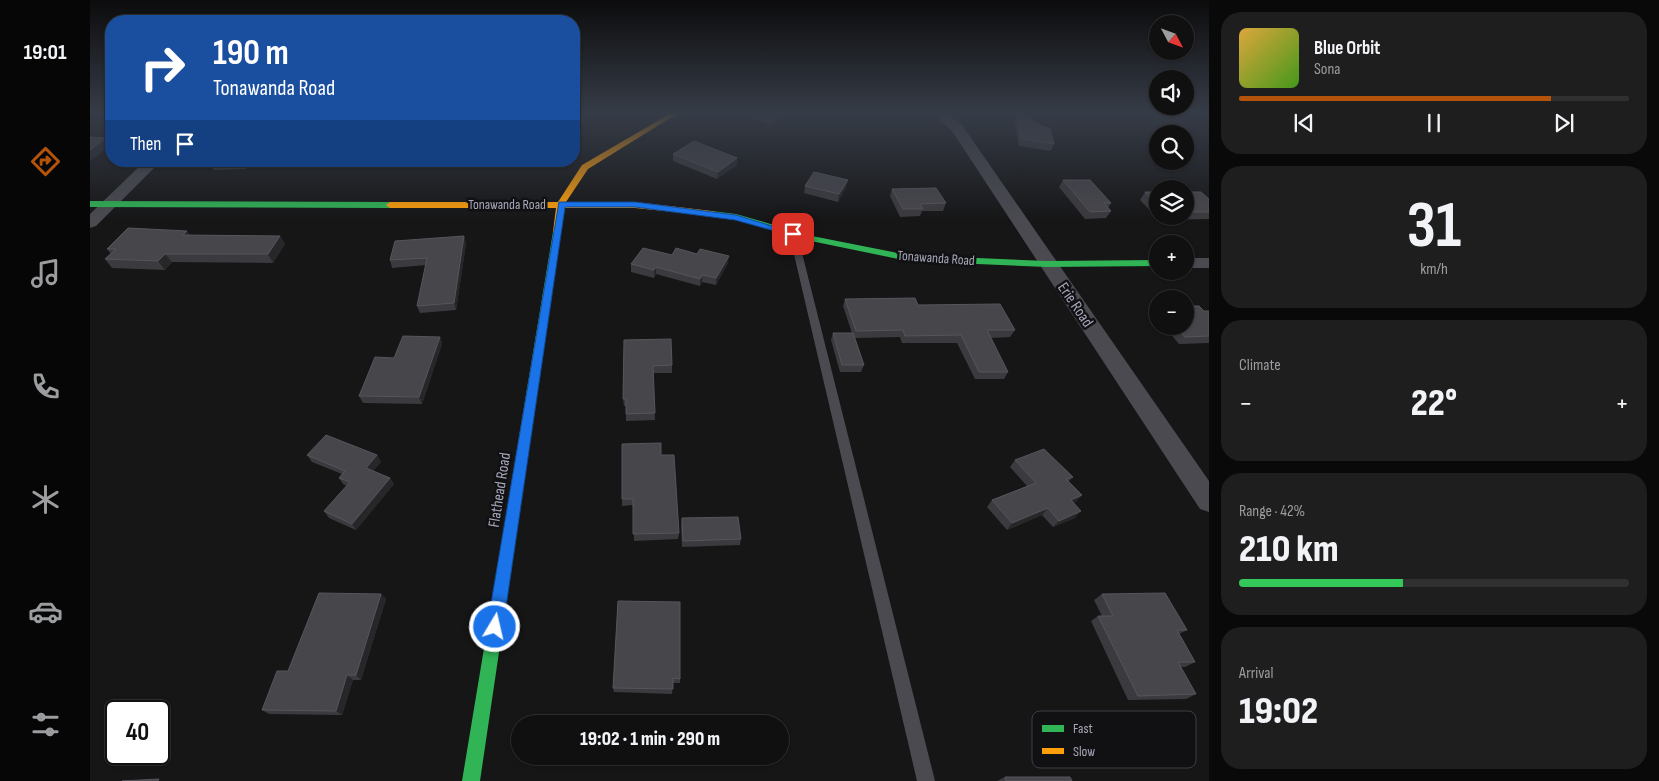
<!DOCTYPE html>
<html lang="en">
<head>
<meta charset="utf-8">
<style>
	body { margin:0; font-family:"Sofia Sans Condensed",sans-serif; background:#1e1e1f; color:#f1f3f6; height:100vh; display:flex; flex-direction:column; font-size:19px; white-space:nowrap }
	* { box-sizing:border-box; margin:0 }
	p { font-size:16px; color:#9c9d9f }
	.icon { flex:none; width:28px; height:28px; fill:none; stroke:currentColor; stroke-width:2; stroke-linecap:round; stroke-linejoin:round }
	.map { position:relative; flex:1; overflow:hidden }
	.side { display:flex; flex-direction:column; gap:12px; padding:12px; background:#090909; width:450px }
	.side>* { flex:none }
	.banner { position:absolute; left:15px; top:15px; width:475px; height:152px; border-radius:20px; box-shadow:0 1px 4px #0004,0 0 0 1px #303031; background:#1a4fa0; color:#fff; overflow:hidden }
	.needle { width:32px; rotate:131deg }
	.fabs { position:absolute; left:1059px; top:15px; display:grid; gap:10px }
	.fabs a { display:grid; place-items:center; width:45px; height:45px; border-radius:50%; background:#101011; box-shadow:0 1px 4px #0004,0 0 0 1px #303031; font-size:25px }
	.speed { position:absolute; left:15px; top:700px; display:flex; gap:10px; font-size:25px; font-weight:700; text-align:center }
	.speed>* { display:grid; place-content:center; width:65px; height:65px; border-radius:50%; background:#101011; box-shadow:0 1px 4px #0004,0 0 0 1px #303031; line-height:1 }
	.speed .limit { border:2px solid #111; border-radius:8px; background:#fff; color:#111 }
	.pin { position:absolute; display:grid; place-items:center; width:42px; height:42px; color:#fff; margin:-21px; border-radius:10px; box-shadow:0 2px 8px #0006 }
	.me { position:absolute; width:55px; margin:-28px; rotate:9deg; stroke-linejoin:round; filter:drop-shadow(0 0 4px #0008) }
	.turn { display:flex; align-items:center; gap:18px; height:105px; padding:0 25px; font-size:22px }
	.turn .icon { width:65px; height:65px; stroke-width:2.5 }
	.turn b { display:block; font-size:35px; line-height:42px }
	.then { display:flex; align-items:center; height:48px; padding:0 25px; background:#0003; gap:10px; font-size:19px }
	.big { font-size:38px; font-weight:800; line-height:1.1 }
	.side .card { flex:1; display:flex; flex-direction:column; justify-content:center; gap:8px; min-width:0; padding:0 18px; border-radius:20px; background:#1e1e1f }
	.side .dial { align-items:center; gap:0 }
	.dial b { font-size:65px; line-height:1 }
	.song { display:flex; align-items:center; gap:15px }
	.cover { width:60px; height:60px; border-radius:8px; background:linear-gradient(135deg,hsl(40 70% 55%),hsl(100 70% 35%)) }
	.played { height:5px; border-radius:2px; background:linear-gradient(90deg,#b45309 80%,#303031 80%) }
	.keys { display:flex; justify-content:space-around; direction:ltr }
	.heat { display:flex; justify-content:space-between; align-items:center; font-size:28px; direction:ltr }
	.charge { height:8px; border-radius:4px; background:linear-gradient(90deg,#34c759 42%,#303031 0) }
	.trip { position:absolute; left:421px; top:715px; width:278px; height:50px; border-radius:25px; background:#101011; box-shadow:0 1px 4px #0004,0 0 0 1px #303031; font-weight:800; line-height:50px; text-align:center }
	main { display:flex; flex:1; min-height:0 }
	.menu { display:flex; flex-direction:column; width:90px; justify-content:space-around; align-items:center; background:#060607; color:#9c9d9f }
	.menu .icon { width:35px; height:35px }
	.menu .selected { color:#b45309 }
	.menu b { font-size:22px; color:#f1f3f6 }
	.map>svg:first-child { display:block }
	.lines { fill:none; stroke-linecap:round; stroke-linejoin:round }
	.lane { fill:#4a4a50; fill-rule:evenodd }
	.street { fill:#4a4a50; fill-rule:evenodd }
	.fast { fill:#30b455; fill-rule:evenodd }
	.slow { fill:#ff9f0a; fill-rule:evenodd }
	.wall { fill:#3b3a3e }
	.shaded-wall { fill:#272729 }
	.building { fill:#47464b; stroke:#56555d }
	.route { fill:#1a73e8; stroke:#114b97 }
	.labels { text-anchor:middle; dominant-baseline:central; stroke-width:5; stroke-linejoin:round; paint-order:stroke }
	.far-street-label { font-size:14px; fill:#a6a8b9; stroke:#111013 }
	.street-label { font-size:16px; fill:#a6a8b9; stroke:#111013 }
	.key { fill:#111013; stroke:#3e3e45; stroke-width:1 }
	.key-label { font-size:14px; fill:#a6a8b9 }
</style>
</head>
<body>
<main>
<nav class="menu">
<b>19:01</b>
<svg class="icon selected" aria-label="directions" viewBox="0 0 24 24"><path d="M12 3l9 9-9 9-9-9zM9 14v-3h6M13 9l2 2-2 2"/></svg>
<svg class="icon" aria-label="music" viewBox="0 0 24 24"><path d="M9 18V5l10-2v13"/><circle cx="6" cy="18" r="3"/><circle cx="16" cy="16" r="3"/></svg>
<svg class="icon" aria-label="phone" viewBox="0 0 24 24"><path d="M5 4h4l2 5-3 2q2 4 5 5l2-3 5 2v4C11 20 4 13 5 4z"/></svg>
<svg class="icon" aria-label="climate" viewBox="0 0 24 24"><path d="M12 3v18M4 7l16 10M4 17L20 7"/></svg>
<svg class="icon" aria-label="car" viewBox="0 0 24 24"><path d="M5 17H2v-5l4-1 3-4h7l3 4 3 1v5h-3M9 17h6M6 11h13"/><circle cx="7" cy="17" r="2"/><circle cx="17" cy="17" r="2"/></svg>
<svg class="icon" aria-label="filters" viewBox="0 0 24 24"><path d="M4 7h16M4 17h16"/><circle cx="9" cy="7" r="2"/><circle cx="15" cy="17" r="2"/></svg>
</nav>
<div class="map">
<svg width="1119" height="781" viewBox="0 0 1119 781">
	<rect width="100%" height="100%" fill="#161617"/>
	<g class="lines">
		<path class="lane" d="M703,230L707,233L845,781H827L699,233Z"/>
		<path class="street" d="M841,112H855L872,125L1119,481V512L1110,509L862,131Z
			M55,161H71L6,226L0,228V214Z
			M1095,258H1119V268H1095Z"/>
		<path class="fast" d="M0,201L300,202L304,205L300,208L0,207Z
			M622,211L646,214L722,236L818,255L957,261L1068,260V266L957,267L818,261L721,241L645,219L619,216V212Z
			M467,229L471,232L390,781H372L463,232Z"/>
		<path class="slow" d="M583,112H590L498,169L476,202H545L622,211L625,212V216L545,208H475L471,232L467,235L463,232L466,208H300L296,205L300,202H468L492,165Z"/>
	</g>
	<path class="wall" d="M657,112H701L681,125L656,116Z
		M925,112H932L964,144L961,151L929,146L924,115Z
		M583,154L647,165L627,179L583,161Z
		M162,161L156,169L124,170L120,163Z
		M973,180L1021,203L1018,208L1021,211L1016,218L995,219L969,187Z
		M715,186L756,187L748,202L714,193Z
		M802,189L856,203L853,211H832L830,216L810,217L800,196Z
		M1055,192H1068V216H1095V192L1119,199V219L1069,220L1050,200Z
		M100,235L190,236L195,244L183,263L82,262L75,270L22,268L15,259L21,254L17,249Z
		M374,236L376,244L366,310L330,313L327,306L336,265L302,268L300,260Z
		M582,255L638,263L626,285L612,282L610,286L566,274L564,278L541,272V264Z
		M755,299L828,305L925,330L920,337L900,338L918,372L914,379H885L867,343H812L810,337L765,338L774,365L771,372H750L741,340L743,333H762L753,306Z
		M1068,310V319L1064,314Z
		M1114,311H1119V343L1089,344L1074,326H1095Z
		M350,337L352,344L332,404L273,403L269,396L304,358Z
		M534,340L582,365V373H563L565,420L536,421V406H534L533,399Z
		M217,455H287L291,462L283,471L300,478L304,484L266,530L239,518L234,511L257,486L253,484L249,478L252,474L222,462Z
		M571,455L589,533L588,539L544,541L543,505L532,506V499Z
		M925,460L983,477L978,482L992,495L985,502L983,503L985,518L963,527L952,515L917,530L897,507L902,500L937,486L920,467Z
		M592,518L651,539L650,545L592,547L591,525Z
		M291,594L296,599L271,680H263L252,715L179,714L172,710L198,671Z
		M1012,594L1097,630L1089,634L1105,662L1095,667H1091L1106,694L1096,699L1038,700L1001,621L1008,616H1012L1004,600Z
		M528,601L590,679V683H583L582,694L524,692L523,688Z
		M915,777L982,781H907Z"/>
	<path class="shaded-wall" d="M692,112H701L681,125L682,119Z
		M499,113L500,119L484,127V121Z
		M16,138L21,145L0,161V150Z
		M647,158V165L627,179L628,172Z
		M153,161H162L156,169L152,162Z
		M758,180L756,187L748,202L749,194Z
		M97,231L103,239L93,235Z
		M190,236L195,244L183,263L178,254Z
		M374,236L376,244L366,310L364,303Z
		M75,254L82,262L75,270L68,261Z
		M639,256L638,263L626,285V278Z
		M566,267V274L564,278V270Z
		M613,275L612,282L610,286V279Z
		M350,337L352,344L332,404L329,397Z
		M287,455L291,462L280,474L276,468Z
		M300,478L304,484L266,530L262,524Z
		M992,495L985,502L974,506L981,500Z
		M958,508L952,515L917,530L922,523Z
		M991,511L985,518L963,527L969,521Z
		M291,594L296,599L271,680L266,675Z
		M257,675L263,680L252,715L246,711Z"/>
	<path class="building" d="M484,112H497L499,113L484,121Z
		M662,112H692L682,119Z
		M927,112H932L953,127L960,128L964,144L932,139Z
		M0,137L16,138L0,150Z
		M604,141L647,158L628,172L583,154Z
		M122,161H153L152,162L120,163Z
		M724,172L758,180L749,194L715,186Z
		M973,180H1000L1021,203H1014L1021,211L1000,212Z
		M846,188L856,203L830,204L833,209H813L802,189Z
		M1055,192H1068V206Z
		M1095,192H1111L1119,199V212H1095Z
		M38,228L97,231L93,235L190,236L178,254H75L68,261L15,259L26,249H17Z
		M374,236L364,303L327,306L337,258L300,260L305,241Z
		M553,248L582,255L586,248L607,254L610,249L639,256L626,278L613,275L610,279L566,267L564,270L541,264Z
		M825,298L828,305L910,304L925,330H897L918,372H889L871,335L815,336L813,330L766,331L755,299Z
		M1095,306H1109L1114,311H1119V336L1095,337L1086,326H1095Z
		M743,333H763L774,365H752Z
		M313,336L350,337L329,397L269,396L285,357L304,358Z
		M581,339L582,365L563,366L565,413L536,414V399H533L534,340Z
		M236,435L287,455L276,468L300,478L262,524L234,511L260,482L249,478L255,471L217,455Z
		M571,443V455H584L589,533L543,534V499H532V444Z
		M954,449L983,477L976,479L992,495L981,500L991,511L969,521L958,508L922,523L902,500L946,483L925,460Z
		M648,517L651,539L593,541L592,518Z
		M229,593L291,594L266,675H257L246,711L172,710L187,671H198Z
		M1075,593L1097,630H1087L1105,662H1088L1106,694L1048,696L1008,616H1023L1012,594Z
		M528,601L590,602V679L583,678V689L523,688Z
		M915,777H980L982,781H916Z
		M69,779L68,781H32Z"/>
	<linearGradient id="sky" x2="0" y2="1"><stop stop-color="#0c0c0d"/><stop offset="0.51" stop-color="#363c47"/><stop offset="1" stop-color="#363c47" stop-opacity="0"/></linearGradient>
	<rect width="1119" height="221" fill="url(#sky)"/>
	<path class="route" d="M469,202H545L646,215L708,234L703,236L645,220L545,207H475L413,627L410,632L405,635L400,632L397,627Z"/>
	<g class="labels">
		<g class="far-street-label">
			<text x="417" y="204">Tonawanda Road</text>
			<text transform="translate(846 258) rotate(4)">Tonawanda Road</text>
		</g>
		<g class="street-label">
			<text transform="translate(985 305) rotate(56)">Erie Road</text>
			<text transform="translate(410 490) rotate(-81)">Flathead Road</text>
		</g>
	</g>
	<rect x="942" y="711" width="164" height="57" rx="8" class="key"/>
	<rect x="952" y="725" width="22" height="7" fill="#30b455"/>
	<rect x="952" y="748" width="22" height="6" fill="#ff9f0a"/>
	<g class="key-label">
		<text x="983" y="733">Fast</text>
		<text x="983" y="756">Slow</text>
	</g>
</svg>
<div class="fabs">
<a><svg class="needle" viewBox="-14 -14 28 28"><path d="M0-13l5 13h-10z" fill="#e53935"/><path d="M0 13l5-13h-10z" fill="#9c9d9f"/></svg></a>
<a><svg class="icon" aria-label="sound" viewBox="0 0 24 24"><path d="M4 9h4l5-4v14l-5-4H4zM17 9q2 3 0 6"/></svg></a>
<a><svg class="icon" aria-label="search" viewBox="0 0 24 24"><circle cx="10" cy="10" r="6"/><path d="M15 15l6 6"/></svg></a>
<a><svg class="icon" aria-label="layers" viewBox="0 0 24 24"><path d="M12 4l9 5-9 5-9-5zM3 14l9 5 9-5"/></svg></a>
<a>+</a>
<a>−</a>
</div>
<div class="speed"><div class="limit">40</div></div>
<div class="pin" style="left:703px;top:234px;background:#d93025"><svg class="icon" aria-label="arrive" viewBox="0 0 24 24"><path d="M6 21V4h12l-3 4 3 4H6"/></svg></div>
<svg class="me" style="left:405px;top:627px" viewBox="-20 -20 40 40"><circle r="17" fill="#1a73e8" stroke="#fff" stroke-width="3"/><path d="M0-11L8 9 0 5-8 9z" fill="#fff"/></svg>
<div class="trip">19:02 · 1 min · 290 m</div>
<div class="banner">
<div class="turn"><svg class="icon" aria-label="right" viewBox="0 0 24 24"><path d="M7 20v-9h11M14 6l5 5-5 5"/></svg><div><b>190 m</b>Tonawanda Road</div></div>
<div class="then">Then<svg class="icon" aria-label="arrive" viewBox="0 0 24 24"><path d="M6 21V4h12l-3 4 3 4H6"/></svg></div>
</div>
</div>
<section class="side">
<div class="card">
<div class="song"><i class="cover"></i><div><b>Blue Orbit</b><p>Sona</p></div></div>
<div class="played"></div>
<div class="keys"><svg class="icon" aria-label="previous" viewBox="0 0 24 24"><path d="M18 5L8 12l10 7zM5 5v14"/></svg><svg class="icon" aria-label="pause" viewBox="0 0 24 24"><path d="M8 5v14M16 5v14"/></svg><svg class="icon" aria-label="next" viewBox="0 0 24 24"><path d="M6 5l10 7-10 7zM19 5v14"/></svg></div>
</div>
<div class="card dial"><b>31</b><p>km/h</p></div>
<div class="card"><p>Climate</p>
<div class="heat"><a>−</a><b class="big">22°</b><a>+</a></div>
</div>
<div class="card"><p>Range · 42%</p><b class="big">210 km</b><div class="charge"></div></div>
<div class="card"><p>Arrival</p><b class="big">19:02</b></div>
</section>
</main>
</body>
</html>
